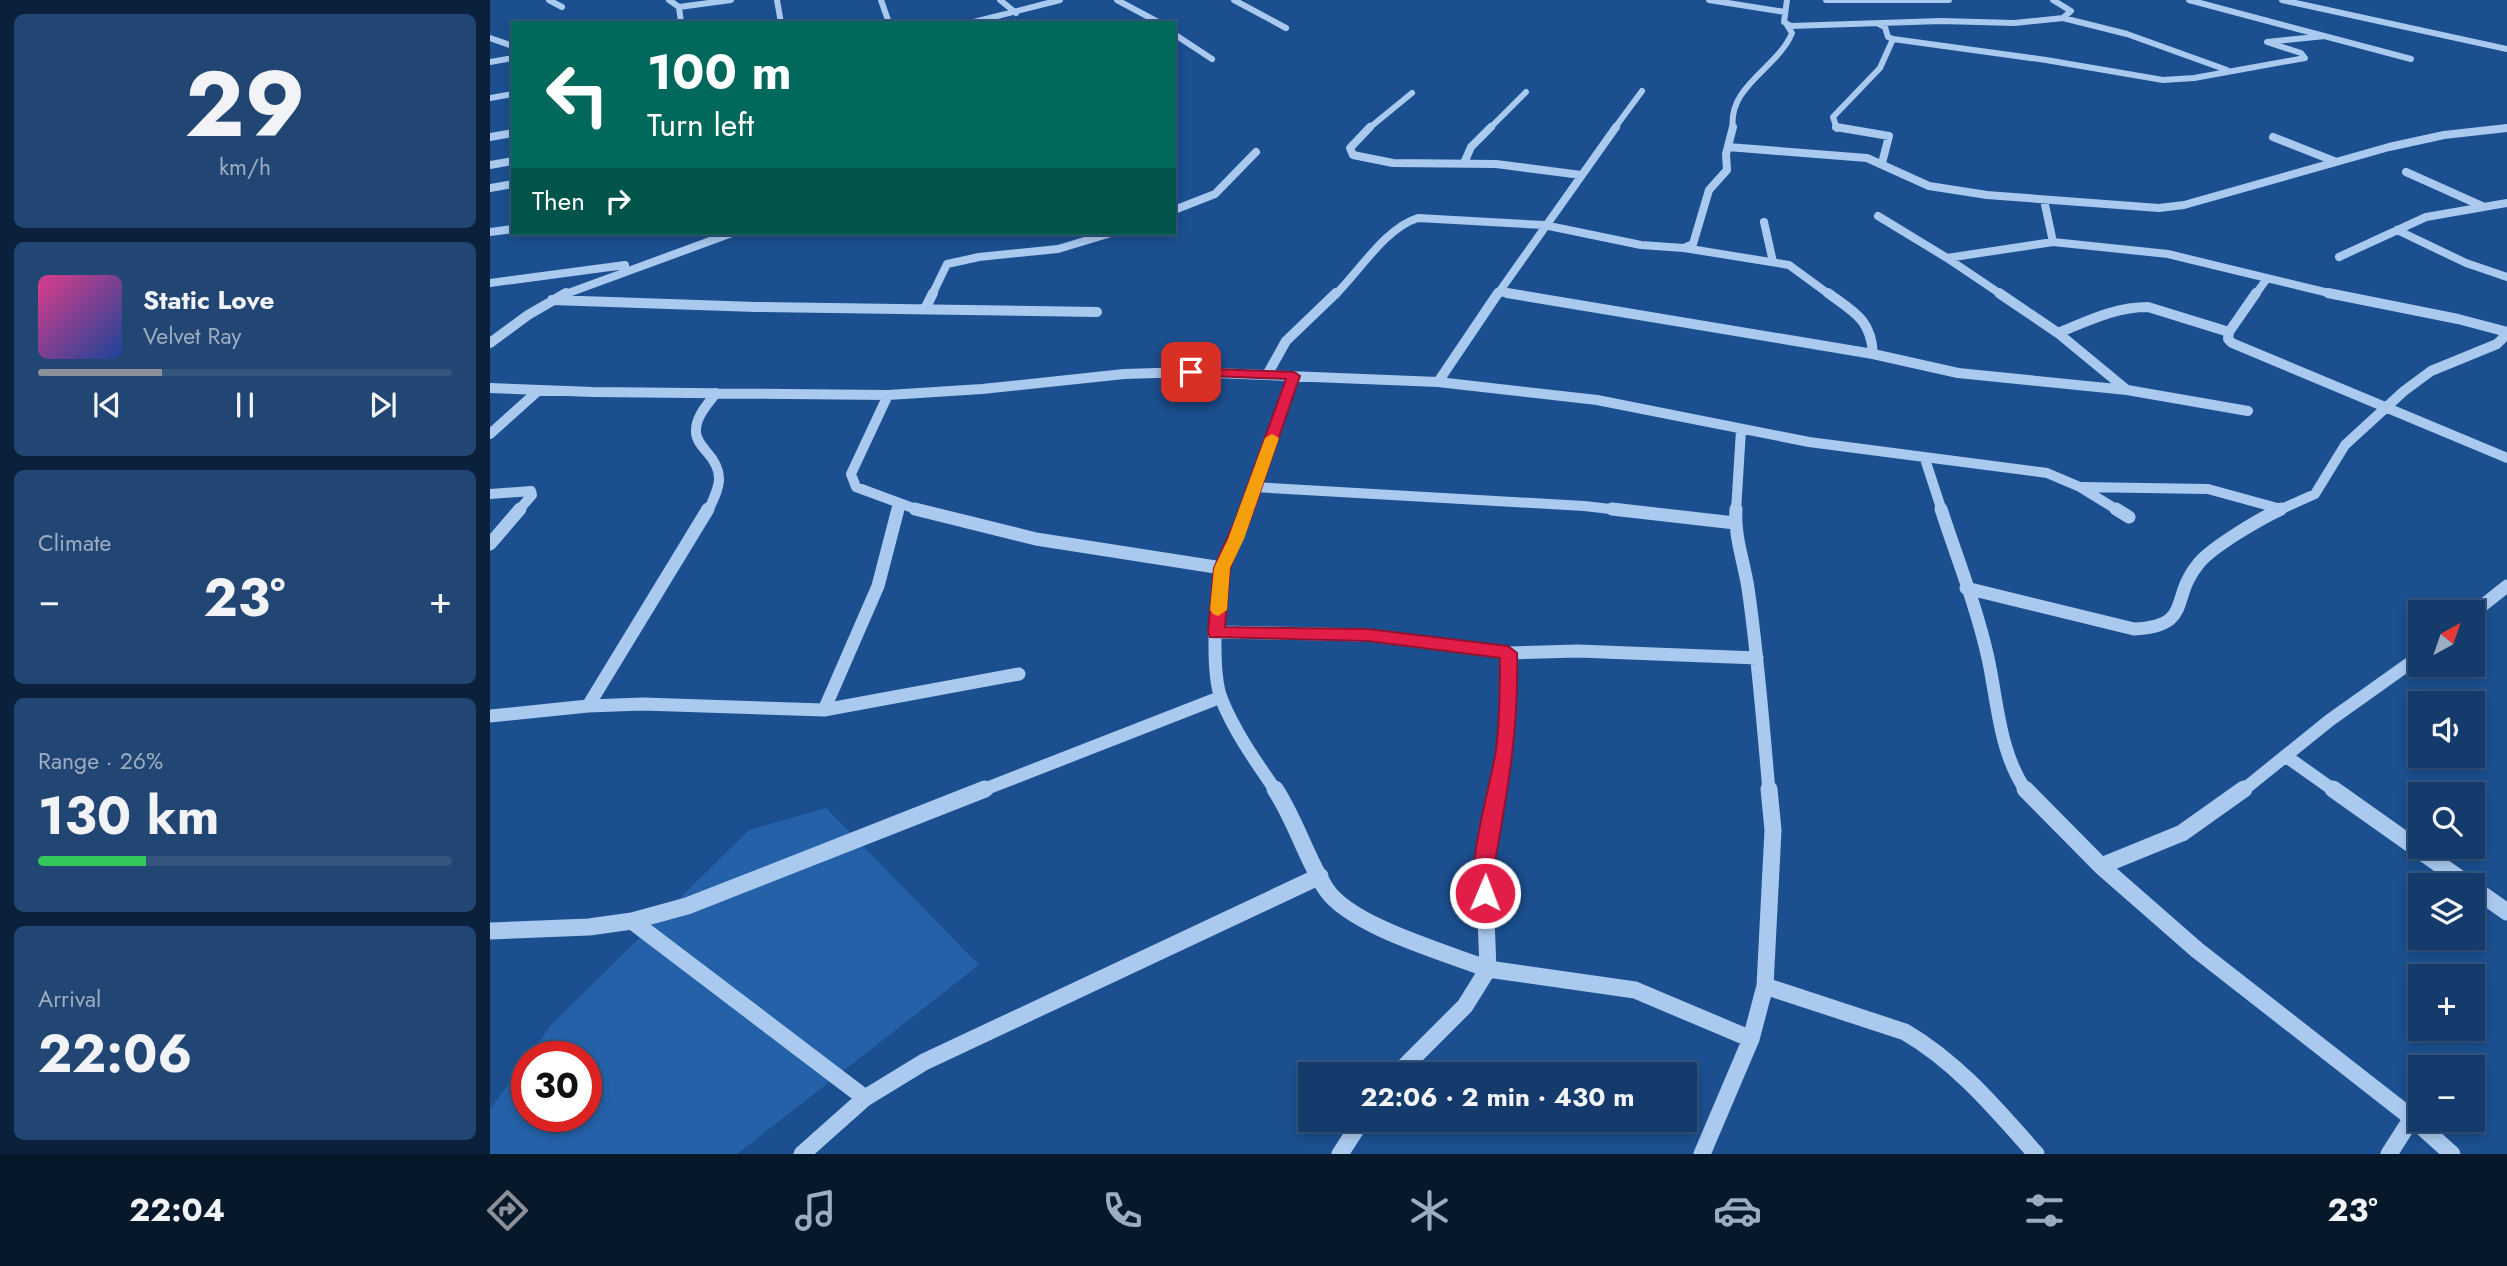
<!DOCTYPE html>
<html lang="en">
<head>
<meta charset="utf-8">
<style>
	body { margin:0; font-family:Jost,sans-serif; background:#214673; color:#f1f3f6; height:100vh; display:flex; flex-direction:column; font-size:26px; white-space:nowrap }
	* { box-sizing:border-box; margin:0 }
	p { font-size:23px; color:#9dadc1 }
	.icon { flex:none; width:38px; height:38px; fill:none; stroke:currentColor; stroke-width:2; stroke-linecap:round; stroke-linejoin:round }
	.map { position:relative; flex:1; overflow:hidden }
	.details { display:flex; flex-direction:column; gap:14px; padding:14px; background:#0b203b; width:490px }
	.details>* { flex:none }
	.top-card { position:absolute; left:21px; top:21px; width:665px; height:214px; border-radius:0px; box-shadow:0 4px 10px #0003,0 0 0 2px #33557e; background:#00695c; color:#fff; overflow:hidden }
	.needle { width:46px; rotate:40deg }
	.controls { position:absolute; left:1918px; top:600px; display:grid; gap:14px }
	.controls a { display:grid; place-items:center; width:77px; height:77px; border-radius:0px; background:#143b6b; box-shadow:0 4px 10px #0003,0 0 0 2px #33557e; font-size:35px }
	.speed { position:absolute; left:21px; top:1041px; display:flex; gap:14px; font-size:35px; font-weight:700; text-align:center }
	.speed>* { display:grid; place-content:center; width:91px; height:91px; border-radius:50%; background:#143b6b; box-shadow:0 4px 10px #0003,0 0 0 2px #33557e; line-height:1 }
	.speed .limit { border:10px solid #d22; background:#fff; color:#111 }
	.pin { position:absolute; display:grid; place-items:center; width:60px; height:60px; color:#fff; margin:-30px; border-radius:14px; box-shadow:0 4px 10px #0006 }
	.me { position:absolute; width:77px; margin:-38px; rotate:1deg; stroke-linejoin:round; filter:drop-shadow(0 0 5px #0008) }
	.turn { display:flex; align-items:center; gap:24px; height:147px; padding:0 21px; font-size:32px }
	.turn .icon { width:91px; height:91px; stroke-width:2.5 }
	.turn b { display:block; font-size:49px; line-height:60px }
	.then { display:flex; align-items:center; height:66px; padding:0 21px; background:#0003; gap:14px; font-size:26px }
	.big { font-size:52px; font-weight:700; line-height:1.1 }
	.details .tile { flex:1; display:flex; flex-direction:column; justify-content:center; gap:10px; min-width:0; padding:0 24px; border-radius:10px; background:#214673 }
	.details .dial { align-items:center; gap:0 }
	.dial b { font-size:91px; line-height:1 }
	.song { display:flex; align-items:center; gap:21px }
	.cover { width:84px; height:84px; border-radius:10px; background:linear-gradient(135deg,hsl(330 70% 55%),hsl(220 70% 35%)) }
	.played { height:7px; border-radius:4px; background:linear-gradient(90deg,#8c9099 30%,#33557e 30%) }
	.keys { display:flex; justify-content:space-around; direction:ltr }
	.heat { display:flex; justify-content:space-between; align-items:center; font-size:38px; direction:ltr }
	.charge { height:10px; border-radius:5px; background:linear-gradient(90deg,#34c759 26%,#33557e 0) }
	.trip { position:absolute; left:808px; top:1062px; width:399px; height:70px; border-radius:0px; background:#143b6b; box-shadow:0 4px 10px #0003,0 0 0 2px #33557e; font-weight:700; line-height:70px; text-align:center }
	.dock { display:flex; height:112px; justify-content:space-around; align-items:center; background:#08182b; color:#9dadc1 }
	.dock .icon { width:49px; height:49px }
	.dock .selected { color:#8c9099 }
	.dock b { font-size:32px; color:#f1f3f6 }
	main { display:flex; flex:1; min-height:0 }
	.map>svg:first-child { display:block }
	.green { fill:#2461a8 }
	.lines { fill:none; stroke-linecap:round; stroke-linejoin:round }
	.minor-far4 { stroke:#a9c9ee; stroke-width:6 }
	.minor-far3 { stroke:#a9c9ee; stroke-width:8 }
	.minor-far2 { stroke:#a9c9ee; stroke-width:10 }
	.minor-far1 { stroke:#a9c9ee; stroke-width:13 }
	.minor { stroke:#a9c9ee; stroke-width:17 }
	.route { fill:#e11d48; stroke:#92132f; stroke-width:2 }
	.slow { fill:#f59e0b }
</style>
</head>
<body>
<main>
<section class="details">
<div class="tile dial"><b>29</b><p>km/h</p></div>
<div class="tile">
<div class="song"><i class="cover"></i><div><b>Static Love</b><p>Velvet Ray</p></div></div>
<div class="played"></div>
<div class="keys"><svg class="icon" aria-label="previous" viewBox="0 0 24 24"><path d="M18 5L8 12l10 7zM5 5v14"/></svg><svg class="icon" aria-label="pause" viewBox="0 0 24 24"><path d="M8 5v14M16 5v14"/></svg><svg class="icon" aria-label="next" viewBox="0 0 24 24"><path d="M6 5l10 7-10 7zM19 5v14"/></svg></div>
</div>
<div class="tile"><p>Climate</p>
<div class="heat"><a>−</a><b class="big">23°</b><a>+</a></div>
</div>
<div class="tile"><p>Range · 26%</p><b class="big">130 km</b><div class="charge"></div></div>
<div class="tile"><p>Arrival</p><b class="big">22:06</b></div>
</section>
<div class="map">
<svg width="2017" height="1154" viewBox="0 0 2017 1154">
	<rect width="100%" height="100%" fill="#1b4f8f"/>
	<path class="green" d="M336,808L489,965L247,1154H0V1109L37,1059V1116H96V1057H38L61,1025L259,830Z"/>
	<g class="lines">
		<path class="minor-far4" d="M59,0L72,7
			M179,0L189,7L191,23
			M287,0L291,23
			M391,0L399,23
			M510,0L526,13
			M627,0L670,23
			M744,0L796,28
			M1219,0L1295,12
			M1297,0L1294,22L1301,26L1451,21L1524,23L1573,18L1637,34L1737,70
			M1336,0H1459
			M1563,0L1581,11L1574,17
			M1699,0L1921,59
			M1792,0L2017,49
			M189,7L241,0
			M480,23L570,0
			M1389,24L1395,27L1398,37L1403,39L1556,60L1673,80L1704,78L1815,58L1811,53L1777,42L1835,36
			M684,34L722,59
			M0,38L23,46
			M0,62L23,58
			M0,98L23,94
			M878,129L922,93
			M999,129L1036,92
			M1124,129L1152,91
			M1243,129C1237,86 1288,68 1302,33L1297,25
			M1347,129L1343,117L1390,68L1403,39
			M2009,129L2017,128"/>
		<path class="minor-far3" d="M880,127L860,148L863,155L903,163L1006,164L1091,175
			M1346,127L1399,136L1392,163
			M0,137L23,133
			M1783,137L1844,161
			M1238,147L1377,158L1439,186L1497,195L1669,208L1694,205L1899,147L1954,135L2017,128
			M974,163L981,147L1001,127
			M0,165L23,161
			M1916,172L1992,206
			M0,188L23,184
			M1554,200L1563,242
			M684,210L725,194L766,152
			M1388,216L1457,258
			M1274,222L1283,262
			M1907,230L1976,263L2017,277
			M0,232L23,229
			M1194,248L1203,244L1219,190L1237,170L1236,154L1243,127
			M1849,257L1936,217L2017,203
			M0,283L135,265
			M1009,292L1028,295
			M73,295L242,233
			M442,295L457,264L489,257L568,249L621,233
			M845,295C869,272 895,228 928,218L1054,225L1151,245L1194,248L1299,265L1340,295
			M1007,295L1126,127
			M1512,295L1457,258L1563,242L1678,254L1847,295
			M1765,295L1776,280"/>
		<path class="minor-far2" d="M1017,293L1383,354L1468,373L1637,390L1758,411
			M1338,293C1364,312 1381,319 1383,354
			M1509,293L1568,333L1637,390
			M1766,293L1739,332L1738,339L1742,343L2017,458
			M1838,293L1968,319L2017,332
			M62,300L266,307L607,312
			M435,309L443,293
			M1568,333C1598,321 1625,307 1658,307L1739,332
			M0,343L38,315L76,293
			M777,375L796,341L846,293
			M948,382L1008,293
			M0,388L103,392L398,395L492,389L634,374L701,372L948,382L1107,400L1319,442L1557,473L1590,487L1629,511
			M398,395L361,474L366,487L431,511
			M0,434L49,390
			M1435,459L1452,511
			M764,487L1094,506L1138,511
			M1591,487L1718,489L1791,509
			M0,494L41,491L42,495L28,511
			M218,511C230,486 236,473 216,451C211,445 206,439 206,432C205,417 218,404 226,393
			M408,511L409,506
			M757,511L804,376
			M1246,511L1251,430
			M1787,511L1825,494L1855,445L1914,391L1941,371L2007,344L2017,334"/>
		<path class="minor-far1" d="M425,509L546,539L732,568
			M757,509C750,529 737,549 732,569C725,598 721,670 731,698C744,731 766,762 786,791
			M1122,509L1245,523
			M1246,509C1244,536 1254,562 1258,588C1268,656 1273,724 1279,791
			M1451,509C1467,558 1487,608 1498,658C1508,704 1509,751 1536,791
			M1626,509L1639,517
			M0,544L30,509
			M1476,588L1644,629C1704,626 1679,598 1709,563C1722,547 1771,518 1791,509
			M1983,613L2017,586
			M726,632L878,635L1019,653L1088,651L1267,658
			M98,706L218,509
			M334,710L388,586L408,509
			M0,716L98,706L153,704L334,710L529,674
			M1797,757L1845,791
			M490,791L731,697
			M1008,791L1019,705V653
			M1752,791L1840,720L1930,656"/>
		<path class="minor" d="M785,789C806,821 816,858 836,889C860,926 957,953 998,969L975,1006L907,1074
			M1008,789L994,867L998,969L1145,990L1261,1039
			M1535,789L1611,866L1707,950L1922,1118L1962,1154
			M1843,789L1980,886
			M1611,866L1692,833L1754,789
			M1983,888L2017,912
			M142,921L375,1098
			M0,931L99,927L142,921L197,906L495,789
			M1275,986L1415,1032C1468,1063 1506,1109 1546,1154
			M312,1154L375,1098L434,1062L830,876
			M850,1154L872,1120
			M1212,1154L1261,1039L1275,986L1283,830L1279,789
			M1899,1154L1922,1118"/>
	</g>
	<path class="route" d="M701,368L804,372L810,376L760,521L740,568L735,627L878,629L1018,646L1027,653C1029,728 1018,788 1005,862C1003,875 1008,888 1002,899L995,902L987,899C974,870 1001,785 1006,750C1010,719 1010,689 1010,658L878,641L720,637L718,632L724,568L745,521L796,379L696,375L694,372Z"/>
	<path class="slow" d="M782,434L789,438L754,539L740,568L737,610L728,616L723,614L720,610L724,568L738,539L775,438Z"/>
</svg>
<div class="controls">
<a><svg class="needle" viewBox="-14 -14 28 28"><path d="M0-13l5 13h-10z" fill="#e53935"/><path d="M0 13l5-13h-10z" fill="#9dadc1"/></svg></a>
<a><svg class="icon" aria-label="sound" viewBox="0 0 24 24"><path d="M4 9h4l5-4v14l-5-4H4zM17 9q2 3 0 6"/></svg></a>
<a><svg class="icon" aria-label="search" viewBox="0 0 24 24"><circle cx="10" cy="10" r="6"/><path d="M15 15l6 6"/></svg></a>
<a><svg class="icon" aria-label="layers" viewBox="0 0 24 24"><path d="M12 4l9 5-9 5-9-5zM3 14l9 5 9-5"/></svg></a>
<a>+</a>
<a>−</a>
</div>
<div class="speed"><div class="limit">30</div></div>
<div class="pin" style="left:701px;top:372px;background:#d93025"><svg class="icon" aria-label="arrive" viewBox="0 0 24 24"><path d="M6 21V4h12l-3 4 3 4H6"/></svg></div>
<svg class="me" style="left:995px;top:893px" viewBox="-20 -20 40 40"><circle r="17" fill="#e11d48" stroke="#fff" stroke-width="3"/><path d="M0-11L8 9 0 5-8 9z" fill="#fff"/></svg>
<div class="trip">22:06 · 2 min · 430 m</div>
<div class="top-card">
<div class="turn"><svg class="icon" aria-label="left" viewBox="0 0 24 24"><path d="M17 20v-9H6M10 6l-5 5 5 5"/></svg><div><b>100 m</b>Turn left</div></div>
<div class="then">Then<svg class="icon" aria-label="right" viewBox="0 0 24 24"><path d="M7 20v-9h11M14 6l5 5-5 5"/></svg></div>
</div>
</div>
</main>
<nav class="dock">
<b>22:04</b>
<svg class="icon selected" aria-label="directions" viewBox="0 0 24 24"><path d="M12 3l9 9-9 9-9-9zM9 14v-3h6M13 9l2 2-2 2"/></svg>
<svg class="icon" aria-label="music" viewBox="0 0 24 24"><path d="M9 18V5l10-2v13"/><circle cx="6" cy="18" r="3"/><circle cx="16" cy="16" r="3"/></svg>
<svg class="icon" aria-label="phone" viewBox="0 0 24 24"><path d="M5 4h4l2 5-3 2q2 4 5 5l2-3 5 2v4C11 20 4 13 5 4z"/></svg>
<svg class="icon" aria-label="climate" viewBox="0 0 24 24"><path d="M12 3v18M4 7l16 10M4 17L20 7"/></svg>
<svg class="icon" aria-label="car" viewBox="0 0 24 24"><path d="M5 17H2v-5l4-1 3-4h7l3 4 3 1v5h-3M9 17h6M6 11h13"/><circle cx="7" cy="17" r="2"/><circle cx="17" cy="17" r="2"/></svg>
<svg class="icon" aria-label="filters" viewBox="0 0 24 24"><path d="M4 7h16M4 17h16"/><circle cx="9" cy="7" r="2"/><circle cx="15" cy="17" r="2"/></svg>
<b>23°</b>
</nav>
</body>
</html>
